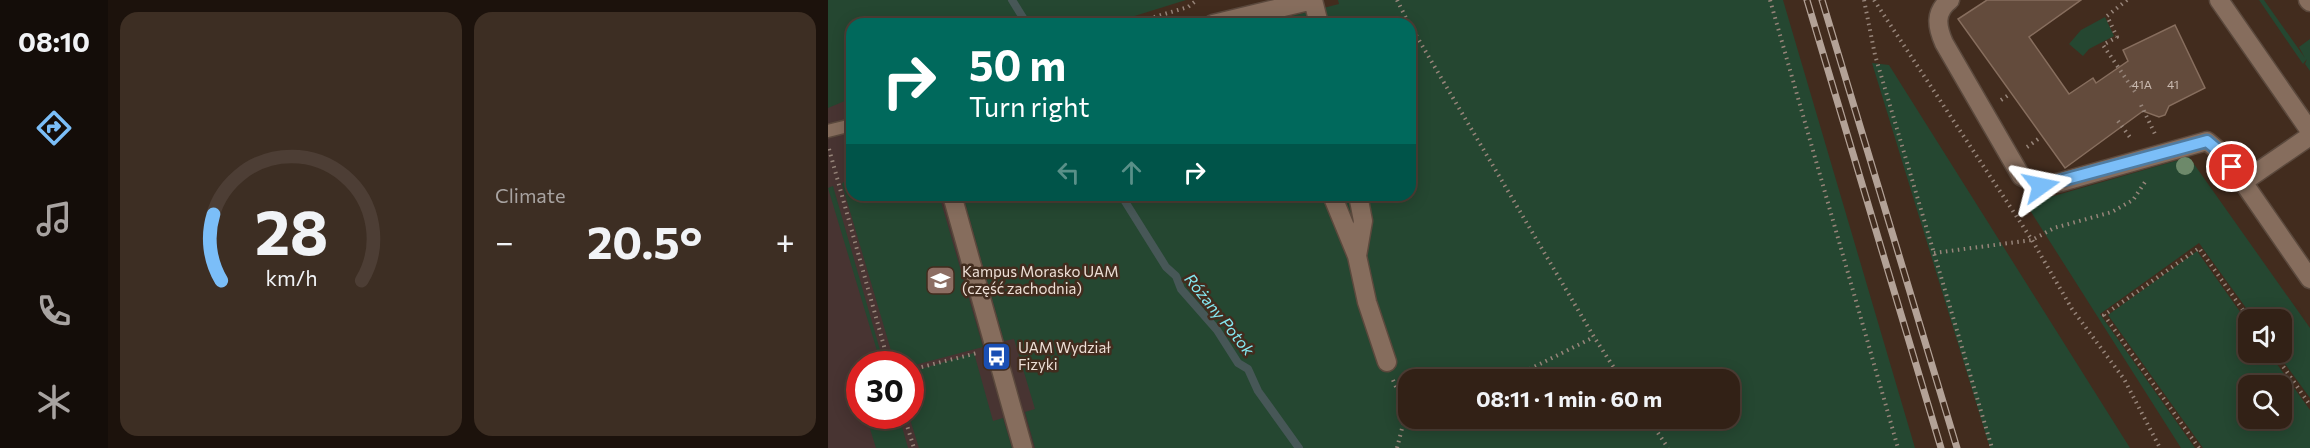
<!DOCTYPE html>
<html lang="en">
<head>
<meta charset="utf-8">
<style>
	body { margin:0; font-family:Commissioner,sans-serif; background:#3d2e23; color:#f1f3f6; height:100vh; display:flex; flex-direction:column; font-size:22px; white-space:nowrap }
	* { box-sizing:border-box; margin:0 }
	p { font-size:20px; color:#a8a3a1 }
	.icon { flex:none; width:33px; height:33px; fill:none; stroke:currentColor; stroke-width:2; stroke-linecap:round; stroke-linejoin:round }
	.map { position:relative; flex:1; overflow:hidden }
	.panel { display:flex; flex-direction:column; gap:12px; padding:12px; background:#1c120c; width:720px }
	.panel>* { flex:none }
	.banner { position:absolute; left:18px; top:18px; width:570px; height:183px; border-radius:18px; box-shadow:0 3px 15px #0003,0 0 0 2px #4d3e35; background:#00695c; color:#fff; overflow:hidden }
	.buttons { position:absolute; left:1410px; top:309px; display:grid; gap:12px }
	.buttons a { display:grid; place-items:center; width:54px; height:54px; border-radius:12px; background:#322116; box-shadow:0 3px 15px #0003,0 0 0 2px #4d3e35; font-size:30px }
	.speed { position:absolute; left:18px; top:351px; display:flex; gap:12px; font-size:30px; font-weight:700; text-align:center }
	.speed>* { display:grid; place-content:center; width:78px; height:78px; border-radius:50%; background:#322116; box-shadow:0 3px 15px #0003,0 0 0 2px #4d3e35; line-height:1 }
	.speed .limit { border:9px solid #d22; background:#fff; color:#111 }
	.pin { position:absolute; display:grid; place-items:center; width:51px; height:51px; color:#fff; margin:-26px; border:3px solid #fff; border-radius:50%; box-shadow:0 2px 6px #0007 }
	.me { position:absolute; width:66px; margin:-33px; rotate:78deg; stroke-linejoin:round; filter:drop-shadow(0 0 4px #0008) }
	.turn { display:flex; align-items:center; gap:21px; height:126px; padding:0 24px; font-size:27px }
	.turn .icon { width:78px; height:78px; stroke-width:2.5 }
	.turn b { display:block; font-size:42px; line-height:51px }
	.lanes { display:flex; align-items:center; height:57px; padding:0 24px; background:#0003; justify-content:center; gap:30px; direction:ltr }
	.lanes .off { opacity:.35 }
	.big { font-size:45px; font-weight:700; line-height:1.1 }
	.panel .tile { flex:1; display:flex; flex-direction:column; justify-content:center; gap:9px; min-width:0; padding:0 21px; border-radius:18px; background:#3d2e23 }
	.panel .dial { align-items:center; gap:0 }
	.dial svg { height:156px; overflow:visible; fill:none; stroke:#4d3e35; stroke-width:7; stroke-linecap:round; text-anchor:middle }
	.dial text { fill:#f1f3f6; stroke:none }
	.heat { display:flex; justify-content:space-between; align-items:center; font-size:33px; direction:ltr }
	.panel .tiles { flex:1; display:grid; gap:12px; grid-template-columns:repeat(2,1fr) }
	.trip { position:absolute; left:570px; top:369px; width:342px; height:60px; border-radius:18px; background:#322116; box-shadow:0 3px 15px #0003,0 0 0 2px #4d3e35; font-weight:700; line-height:60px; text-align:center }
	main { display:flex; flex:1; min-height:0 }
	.tab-bar { display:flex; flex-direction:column; width:108px; justify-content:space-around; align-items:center; background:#140d09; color:#a8a3a1 }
	.tab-bar .icon { width:42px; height:42px }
	.tab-bar .current { color:#7bbef8 }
	.tab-bar b { font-size:27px; color:#f1f3f6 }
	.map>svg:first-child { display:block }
	.education { fill:#483432; fill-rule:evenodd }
	.green { fill:#254731; fill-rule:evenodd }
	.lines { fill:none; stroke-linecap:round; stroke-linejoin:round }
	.stream { stroke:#475757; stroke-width:8 }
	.building { fill:#634b3c; stroke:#876e5e; stroke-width:1.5 }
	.lane-casing { stroke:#5b493d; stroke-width:15 }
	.street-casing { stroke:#5b493d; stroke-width:21 }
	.path { stroke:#97857a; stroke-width:4; stroke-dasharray:1.5 4.5; stroke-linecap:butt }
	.lane { stroke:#866d5d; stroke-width:12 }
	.street { stroke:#866d5d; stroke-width:18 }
	.rail-casing { stroke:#b3a297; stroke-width:7 }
	.rail { stroke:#422c1e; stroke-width:4.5; stroke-dasharray:14; stroke-linecap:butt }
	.tree { fill:#6d896a }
	.route-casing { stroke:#507ca1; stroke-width:15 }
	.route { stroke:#7bbef8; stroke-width:10 }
	.labels { text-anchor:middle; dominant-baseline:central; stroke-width:5; stroke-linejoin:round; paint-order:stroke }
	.number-label { font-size:12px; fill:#cabab0 }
	.poi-label { font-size:15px; fill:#eddfd6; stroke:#422c1e; text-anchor:start }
	.water-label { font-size:16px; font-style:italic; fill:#85e9f2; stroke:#422c1e }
</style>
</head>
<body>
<main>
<nav class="tab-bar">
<b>08:10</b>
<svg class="icon current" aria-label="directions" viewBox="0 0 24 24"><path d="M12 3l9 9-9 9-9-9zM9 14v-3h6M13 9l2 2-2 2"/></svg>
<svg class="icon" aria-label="music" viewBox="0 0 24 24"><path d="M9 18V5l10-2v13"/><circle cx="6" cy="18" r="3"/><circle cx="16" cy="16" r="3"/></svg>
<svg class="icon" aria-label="phone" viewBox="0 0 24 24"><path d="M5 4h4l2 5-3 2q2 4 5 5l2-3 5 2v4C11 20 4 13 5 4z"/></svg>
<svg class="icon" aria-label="climate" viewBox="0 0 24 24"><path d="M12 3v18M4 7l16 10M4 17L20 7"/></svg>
</nav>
<section class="panel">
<div class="tiles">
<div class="tile dial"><svg viewBox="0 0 100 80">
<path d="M14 69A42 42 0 1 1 86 69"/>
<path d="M14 69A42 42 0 0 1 10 35" stroke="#7bbef8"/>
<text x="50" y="56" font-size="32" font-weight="700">28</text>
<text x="50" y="72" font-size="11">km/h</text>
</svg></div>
<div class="tile"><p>Climate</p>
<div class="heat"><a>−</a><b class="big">20.5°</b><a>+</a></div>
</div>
</div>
</section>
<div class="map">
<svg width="1482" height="448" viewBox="0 0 1482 448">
	<rect width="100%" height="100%" fill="#422c1e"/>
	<path class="education" d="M24,94V195H170L335,448H0V102ZM32,364H82V416H32Z"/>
	<path class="green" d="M0,0H358L281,24H24V98L0,108Z
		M510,0H955L1087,448H207L197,412L207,409L186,339L176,341L135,195H582V24H434L465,16V14L468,15L511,4ZM580,380H902V418H580Z
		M1431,0H1436L1477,58L1471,47L1482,39V71L1477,64L1479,59L1475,64Z
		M1277,17L1286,36L1261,49L1255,56L1241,44L1253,30Z
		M1044,63L1061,65L1302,448H1162Z
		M1361,157L1482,328V398L1449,353L1454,352V320L1426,319L1371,243L1272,314L1367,448H1353L1198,204Z
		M24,171V195H111L155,347L83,366L67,364L14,184Z
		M5,186L56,364H53L0,188Z
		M1369,251L1420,323V352L1441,353L1482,410V448H1375L1280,315ZM1420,386H1454V418H1420Z
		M146,353L165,421L175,418L184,448H91L81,416L83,372Z
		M38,416H71L80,448H48Z"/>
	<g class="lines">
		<path class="stream" d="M184,0L199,24
			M293,195L338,267L348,276L353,289L389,330L410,363L420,369L430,391L471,448"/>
	</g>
	<path class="building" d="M1159,0H1253L1201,37L1241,94L1265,78L1268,83L1300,61L1295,50L1347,25L1377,88L1341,106L1337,115L1331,117L1315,111L1237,168L1130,19Z"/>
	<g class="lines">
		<defs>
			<path id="lane" d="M0,131L24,125"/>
			<path id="street" d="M485,0L491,24
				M1122,0C1106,12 1109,27 1116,43L1193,176L1213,186L1233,182L1379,141L1392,152L1415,182
				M1391,0L1482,131
				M1480,0L1482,2
				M385,24L485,0
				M1482,136L1415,182L1482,279
				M124,195L195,448
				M504,195L529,256L539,302L559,362
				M529,256L535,221L530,195"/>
		</defs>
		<use href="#lane" class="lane-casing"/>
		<use href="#street" class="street-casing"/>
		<path class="path" d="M569,0L581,24
			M942,0L1070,448
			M1036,0L1047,55L1164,448
			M1046,0L1204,240L1244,309L1296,379L1332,448
			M1299,0L1279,16L1289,37L1275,45L1307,92
			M303,24L360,7L369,0
			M582,25L766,337L794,380
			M1173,100L1182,94
			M1313,105L1327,134
			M1290,121L1304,140
			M1199,147L1213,137
			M1,149L61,364
			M1106,253L1204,240L1226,228L1284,212L1305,200L1319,179
			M1445,352L1482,405
			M82,370L149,353
			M565,380L580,414
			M680,380L766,337
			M76,416L86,448
			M820,418L840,448
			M569,448L578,413
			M1371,448L1276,315L1371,248L1422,320"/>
		<use href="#lane" class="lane"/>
		<use href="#street" class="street"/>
		<defs>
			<path id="rail" d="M979,0L1113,448
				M994,0L1129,448"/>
		</defs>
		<use href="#rail" class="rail-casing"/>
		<use href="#rail" class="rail"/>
	</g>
	<circle class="tree" cx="1357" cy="166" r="9"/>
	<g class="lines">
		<defs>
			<path id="route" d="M1213,186L1379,141L1392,152L1404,167"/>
		</defs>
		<use href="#route" class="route-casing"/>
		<use href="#route" class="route"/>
	</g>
	<defs>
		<symbol id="university-square" viewBox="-11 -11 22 22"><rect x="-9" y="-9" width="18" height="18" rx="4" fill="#8d6e63" stroke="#422c1e"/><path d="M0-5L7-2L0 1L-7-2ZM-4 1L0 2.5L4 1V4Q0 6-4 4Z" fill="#fff"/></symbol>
		<symbol id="bus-square" viewBox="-11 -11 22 22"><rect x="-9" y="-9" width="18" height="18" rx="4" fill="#1a4fb4" stroke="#422c1e"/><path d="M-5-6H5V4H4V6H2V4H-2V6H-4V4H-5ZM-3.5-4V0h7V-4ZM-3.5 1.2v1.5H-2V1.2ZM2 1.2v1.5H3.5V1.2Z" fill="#fff"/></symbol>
	</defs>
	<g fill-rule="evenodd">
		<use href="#university-square" x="96" y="264" width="33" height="33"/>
		<use href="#bus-square" x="152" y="340" width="33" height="33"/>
	</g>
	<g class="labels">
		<g class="number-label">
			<text x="1314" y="84">41A</text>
			<text x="1345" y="84">41</text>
		</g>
		<g class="poi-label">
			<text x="134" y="271">Kampus Morasko UAM<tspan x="134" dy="17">(część zachodnia)</tspan></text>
			<text x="190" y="347">UAM Wydział<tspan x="190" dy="17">Fizyki</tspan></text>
		</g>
		<g class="water-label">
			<text transform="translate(392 314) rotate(51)">Różany Potok</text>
		</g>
	</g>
</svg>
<div class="buttons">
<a><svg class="icon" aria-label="sound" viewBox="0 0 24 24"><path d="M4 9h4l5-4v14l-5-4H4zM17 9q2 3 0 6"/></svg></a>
<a><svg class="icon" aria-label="search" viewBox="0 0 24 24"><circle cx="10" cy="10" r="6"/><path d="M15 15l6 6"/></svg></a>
</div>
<div class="speed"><div class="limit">30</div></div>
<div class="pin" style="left:1404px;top:167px;background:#d93025"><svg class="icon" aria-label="arrive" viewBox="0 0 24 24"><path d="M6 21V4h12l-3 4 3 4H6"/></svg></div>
<svg class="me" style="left:1213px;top:186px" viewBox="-20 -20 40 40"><path d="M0-17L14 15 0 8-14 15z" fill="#7bbef8" stroke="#fff" stroke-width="4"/></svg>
<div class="trip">08:11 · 1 min · 60 m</div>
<div class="banner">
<div class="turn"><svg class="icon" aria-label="right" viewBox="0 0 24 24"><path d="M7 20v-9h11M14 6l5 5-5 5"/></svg><div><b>50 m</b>Turn right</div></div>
<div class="lanes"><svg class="icon off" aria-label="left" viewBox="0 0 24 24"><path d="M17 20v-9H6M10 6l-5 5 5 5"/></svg><svg class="icon off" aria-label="ahead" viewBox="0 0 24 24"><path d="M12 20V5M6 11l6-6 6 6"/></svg><svg class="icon" aria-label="right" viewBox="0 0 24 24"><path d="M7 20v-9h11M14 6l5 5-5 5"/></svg></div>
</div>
</div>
</main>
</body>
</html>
